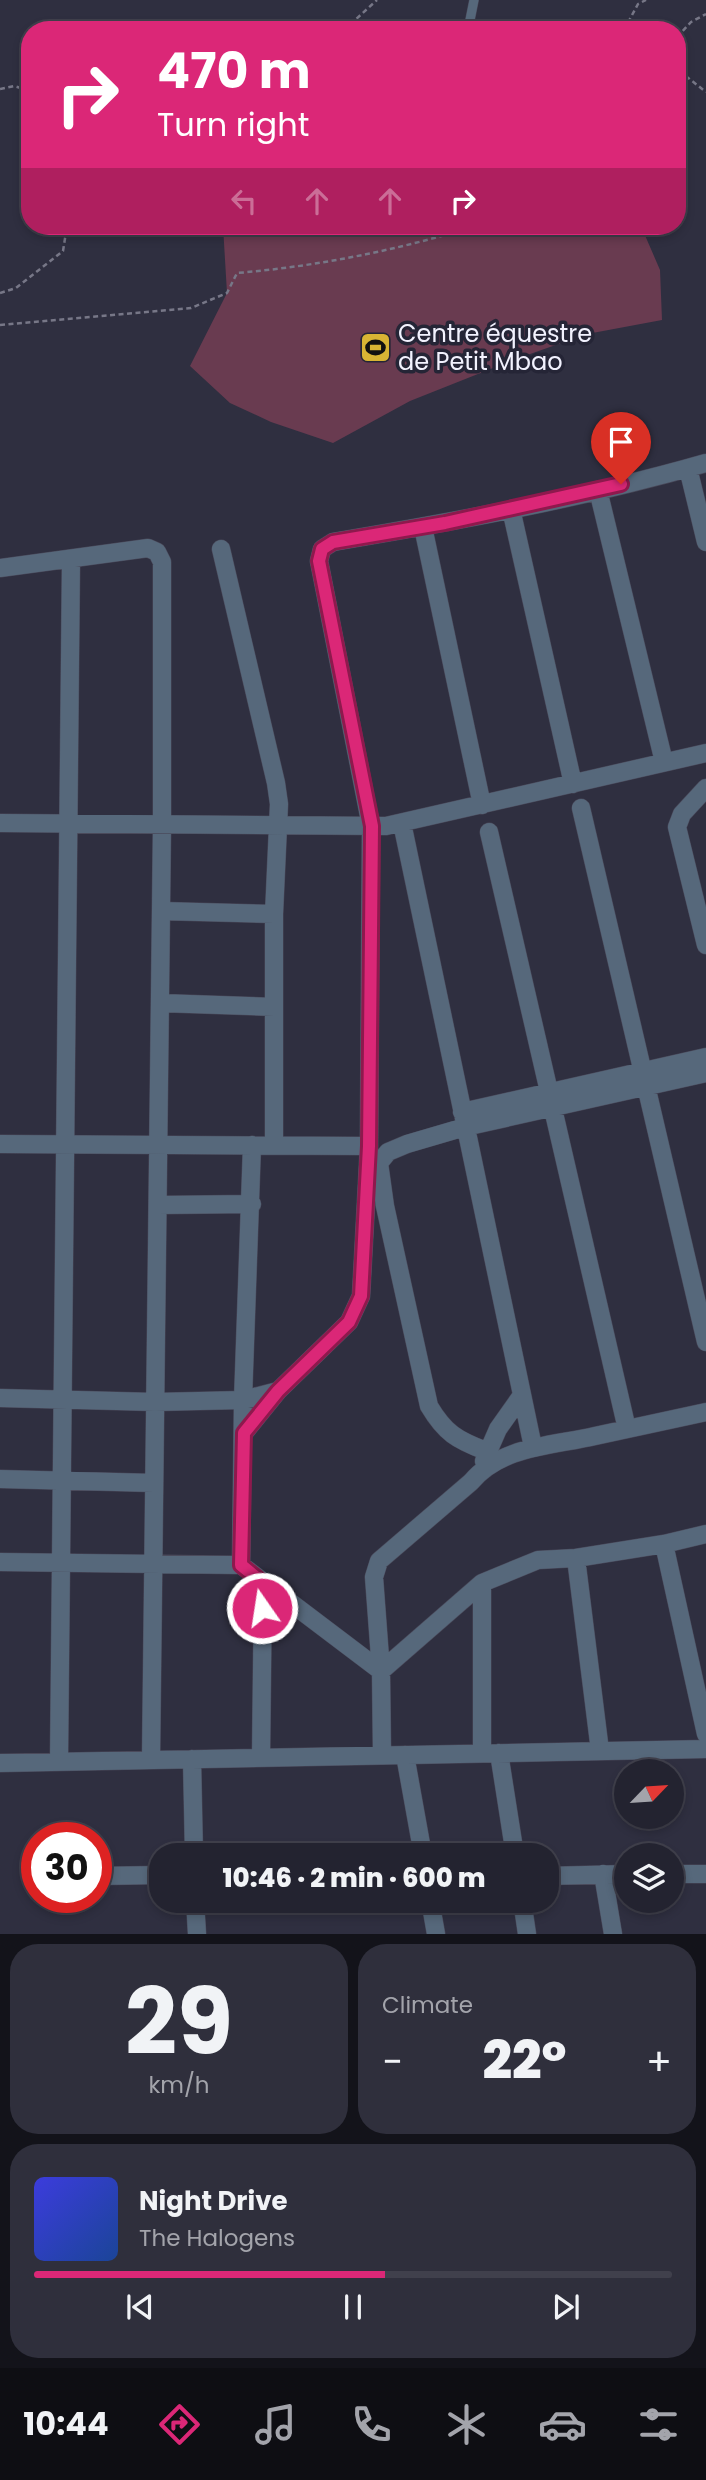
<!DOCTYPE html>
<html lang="en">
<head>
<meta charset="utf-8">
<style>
	body { margin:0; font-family:Poppins,sans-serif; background:#2f2f3c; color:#f1f3f6; height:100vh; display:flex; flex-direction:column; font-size:26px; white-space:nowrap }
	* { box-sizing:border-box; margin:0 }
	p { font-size:23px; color:#a3a4ab }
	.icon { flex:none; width:38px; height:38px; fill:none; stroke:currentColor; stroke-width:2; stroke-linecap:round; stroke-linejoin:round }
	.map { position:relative; height:1934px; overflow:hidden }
	.sheet { display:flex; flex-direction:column; gap:10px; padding:10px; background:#13131a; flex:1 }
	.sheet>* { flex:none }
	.top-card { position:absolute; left:21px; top:21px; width:665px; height:214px; border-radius:28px; box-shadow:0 4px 10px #0003,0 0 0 2px #40404c; background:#db2777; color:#fff; overflow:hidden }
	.needle { width:46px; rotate:65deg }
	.tools { position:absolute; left:614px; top:1759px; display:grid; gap:14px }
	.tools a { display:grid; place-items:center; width:70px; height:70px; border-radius:50%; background:#232330; box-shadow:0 4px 10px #0003,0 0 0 2px #40404c; font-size:35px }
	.speed { position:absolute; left:21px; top:1822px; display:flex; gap:14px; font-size:35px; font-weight:700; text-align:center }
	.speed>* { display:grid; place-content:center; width:91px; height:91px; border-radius:50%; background:#232330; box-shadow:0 4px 10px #0003,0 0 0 2px #40404c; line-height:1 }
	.speed .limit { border:10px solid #d22; background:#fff; color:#111 }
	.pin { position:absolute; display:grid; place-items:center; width:60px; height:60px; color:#fff; margin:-72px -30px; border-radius:50% 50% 50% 0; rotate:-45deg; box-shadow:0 0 7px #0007 }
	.pin .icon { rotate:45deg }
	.me { position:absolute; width:77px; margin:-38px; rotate:347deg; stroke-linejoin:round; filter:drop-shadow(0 0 5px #0008) }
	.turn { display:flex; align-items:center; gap:24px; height:147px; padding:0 21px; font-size:32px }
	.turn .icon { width:91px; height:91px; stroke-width:2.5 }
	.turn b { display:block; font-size:49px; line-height:60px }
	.lanes { display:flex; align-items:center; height:66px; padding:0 21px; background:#0003; justify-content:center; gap:35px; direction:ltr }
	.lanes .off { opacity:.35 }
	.big { font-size:52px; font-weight:800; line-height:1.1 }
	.sheet .card { flex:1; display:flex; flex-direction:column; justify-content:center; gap:10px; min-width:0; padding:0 24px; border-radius:28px; background:#2f2f3c }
	.sheet .dial { align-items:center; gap:0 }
	.dial b { font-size:91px; line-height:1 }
	.song { display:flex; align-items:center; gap:21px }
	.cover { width:84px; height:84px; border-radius:10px; background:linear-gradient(135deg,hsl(240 70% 55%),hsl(220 70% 35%)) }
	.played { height:7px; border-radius:4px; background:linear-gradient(90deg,#db2777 55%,#40404c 55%) }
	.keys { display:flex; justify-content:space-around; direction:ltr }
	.heat { display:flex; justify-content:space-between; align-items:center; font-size:38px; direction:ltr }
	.sheet .tiles { flex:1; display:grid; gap:10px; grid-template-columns:1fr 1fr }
	.card:last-child { grid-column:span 2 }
	.trip { position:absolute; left:149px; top:1843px; width:410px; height:70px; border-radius:28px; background:#232330; box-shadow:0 4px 10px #0003,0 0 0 2px #40404c; font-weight:800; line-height:70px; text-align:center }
	.tab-bar { display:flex; height:112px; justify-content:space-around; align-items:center; background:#0e0e13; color:#a3a4ab }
	.tab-bar .icon { width:49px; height:49px }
	.tab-bar .on { color:#db2777 }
	.tab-bar b { font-size:32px; color:#f1f3f6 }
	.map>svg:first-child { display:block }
	.green { fill:#693b50 }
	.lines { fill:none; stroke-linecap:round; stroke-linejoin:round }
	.lane-casing { stroke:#4a4a5b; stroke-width:10 }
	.street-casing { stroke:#4a4a5b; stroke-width:19 }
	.path { stroke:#777787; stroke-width:2.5; stroke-dasharray:5 3.5; stroke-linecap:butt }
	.lane { stroke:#56687b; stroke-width:9 }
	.street { stroke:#56687b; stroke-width:18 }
	.route-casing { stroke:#8e194d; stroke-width:18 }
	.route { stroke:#db2777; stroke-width:12 }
	.labels { text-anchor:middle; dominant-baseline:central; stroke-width:7; stroke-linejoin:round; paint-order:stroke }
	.poi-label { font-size:24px; fill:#f2f2fe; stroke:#252536; text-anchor:start }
</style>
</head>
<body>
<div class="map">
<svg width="706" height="1934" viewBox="0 0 706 1934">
	<rect width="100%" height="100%" fill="#2f2f40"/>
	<path class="green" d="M223,226H641L660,270L662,320L587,334L513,360L410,401L333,443L271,422L230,403L190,366L227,293Z"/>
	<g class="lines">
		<defs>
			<path id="lane" d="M468,30L474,0"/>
			<path id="street" d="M688,468L706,542
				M598,490L664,762
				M511,509L573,784
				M423,527L482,805
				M221,549L276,783L279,804L274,914V1145
				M0,568L148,548L157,552L162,562V824L151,1760
				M706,788L682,814L677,827L706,945
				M581,808L706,1342
				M0,823L386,826L706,753
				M402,823L533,1447
				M489,832L627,1429
				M161,911L274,914
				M160,1003L274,1007
				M462,1112L706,1057
				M0,1144L369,1146
				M252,1145L243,1400L241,1565L381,1671
				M158,1205L252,1204
				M0,1398L155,1402L243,1400L278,1391L349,1322L361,1296L369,1146L371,826L319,561L322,549L333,542C458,521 584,498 706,463
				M244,1433L278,1391
				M486,1451C457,1440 445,1433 429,1406L385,1206L379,1163L388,1152L407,1144L465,1127L706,1073
				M484,1461L498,1429L522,1395
				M0,1479L154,1483
				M664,1544L706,1734
				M576,1558L664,1544L706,1534
				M0,1562L241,1565
				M482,1583V1753
				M381,1671L482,1583L538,1560L576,1558L600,1751
				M499,1753L515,1855
				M382,1755L381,1671L374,1577L379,1561L471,1482C501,1446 552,1446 595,1436C632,1428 669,1420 706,1412
				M405,1755L423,1855
				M261,1758L263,1583
				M192,1759L194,1855
				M59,1762L71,560
				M0,1763L706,1749
				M603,1874L613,1934
				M672,1874H706
				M96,1876L161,1875
				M546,1876L626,1874
				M195,1900L197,1934
				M430,1900L436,1934
				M522,1900L527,1934"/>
		</defs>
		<use href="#lane" class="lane-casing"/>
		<use href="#street" class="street-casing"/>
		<path class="path" d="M344,30L377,0
			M624,30L638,4L646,0
			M677,37L691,22L706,14
			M677,76L687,77L706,92
			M0,89L14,86L30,91
			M0,293L16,288L63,251L67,226
			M0,325L191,308L227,293L237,273C320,266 397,250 476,226"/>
		<use href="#lane" class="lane"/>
		<use href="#street" class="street"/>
	</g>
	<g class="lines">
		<defs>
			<path id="route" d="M262,1608L263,1583L241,1565L244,1433L278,1391L349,1322L361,1296L369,1146L372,826L319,561L322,549L333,542L445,523L621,484"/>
		</defs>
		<use href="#route" class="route-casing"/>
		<use href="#route" class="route"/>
	</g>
	<defs>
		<symbol id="stadium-square" viewBox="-11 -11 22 22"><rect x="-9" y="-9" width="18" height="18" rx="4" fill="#d8b434" stroke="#252536"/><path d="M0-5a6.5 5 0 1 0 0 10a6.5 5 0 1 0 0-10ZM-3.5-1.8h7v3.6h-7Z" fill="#111"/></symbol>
	</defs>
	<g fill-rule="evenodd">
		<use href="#stadium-square" x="358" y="330" width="35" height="35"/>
	</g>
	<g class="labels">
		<g class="poi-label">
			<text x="398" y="333">Centre équestre<tspan x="398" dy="28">de Petit Mbao</tspan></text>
		</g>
	</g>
</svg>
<div class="tools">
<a><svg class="needle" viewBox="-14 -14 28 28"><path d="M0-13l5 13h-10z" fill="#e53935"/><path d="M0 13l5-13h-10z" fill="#a3a4ab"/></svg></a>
<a><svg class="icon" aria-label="layers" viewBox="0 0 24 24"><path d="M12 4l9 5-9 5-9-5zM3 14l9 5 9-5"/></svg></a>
</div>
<div class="speed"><div class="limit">30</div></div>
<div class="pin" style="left:621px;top:484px;background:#d93025"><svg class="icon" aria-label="arrive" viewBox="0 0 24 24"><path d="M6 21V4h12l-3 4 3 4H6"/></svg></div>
<svg class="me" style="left:262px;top:1608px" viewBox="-20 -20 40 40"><circle r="17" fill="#db2777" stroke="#fff" stroke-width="3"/><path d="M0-11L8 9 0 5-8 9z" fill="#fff"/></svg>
<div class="trip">10:46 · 2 min · 600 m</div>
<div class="top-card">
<div class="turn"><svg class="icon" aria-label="right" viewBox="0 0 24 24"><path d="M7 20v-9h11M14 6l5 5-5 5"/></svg><div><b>470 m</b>Turn right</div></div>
<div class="lanes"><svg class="icon off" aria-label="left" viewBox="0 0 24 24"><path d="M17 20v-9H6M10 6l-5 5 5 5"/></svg><svg class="icon off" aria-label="ahead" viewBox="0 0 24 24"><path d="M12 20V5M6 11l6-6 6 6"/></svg><svg class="icon off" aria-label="ahead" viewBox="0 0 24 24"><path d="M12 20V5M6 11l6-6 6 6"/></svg><svg class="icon" aria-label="right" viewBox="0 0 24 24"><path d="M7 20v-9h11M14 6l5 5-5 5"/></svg></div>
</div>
</div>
<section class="sheet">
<div class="tiles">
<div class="card dial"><b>29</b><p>km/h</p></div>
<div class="card"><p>Climate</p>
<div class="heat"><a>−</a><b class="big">22°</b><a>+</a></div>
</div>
<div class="card">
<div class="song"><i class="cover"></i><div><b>Night Drive</b><p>The Halogens</p></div></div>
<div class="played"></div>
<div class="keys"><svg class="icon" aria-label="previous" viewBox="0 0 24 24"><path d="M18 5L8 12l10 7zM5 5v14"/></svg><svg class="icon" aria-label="pause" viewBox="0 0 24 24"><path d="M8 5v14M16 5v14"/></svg><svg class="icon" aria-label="next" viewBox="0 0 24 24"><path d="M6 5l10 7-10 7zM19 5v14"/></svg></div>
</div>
</div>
</section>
<nav class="tab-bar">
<b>10:44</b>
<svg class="icon on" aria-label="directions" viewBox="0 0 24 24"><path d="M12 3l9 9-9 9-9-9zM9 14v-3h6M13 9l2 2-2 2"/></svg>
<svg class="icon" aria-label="music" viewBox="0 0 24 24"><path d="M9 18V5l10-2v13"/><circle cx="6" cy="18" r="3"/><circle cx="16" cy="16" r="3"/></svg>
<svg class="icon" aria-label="phone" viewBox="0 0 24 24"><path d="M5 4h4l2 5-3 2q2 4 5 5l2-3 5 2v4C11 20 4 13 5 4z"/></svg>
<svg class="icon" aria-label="climate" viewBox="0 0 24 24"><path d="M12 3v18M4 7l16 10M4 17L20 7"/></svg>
<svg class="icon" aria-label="car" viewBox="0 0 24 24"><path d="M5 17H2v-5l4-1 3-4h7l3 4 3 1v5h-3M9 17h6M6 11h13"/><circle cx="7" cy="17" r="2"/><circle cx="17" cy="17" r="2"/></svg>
<svg class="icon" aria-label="filters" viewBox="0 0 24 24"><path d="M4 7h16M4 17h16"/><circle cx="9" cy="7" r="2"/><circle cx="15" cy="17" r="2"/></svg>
</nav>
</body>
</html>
